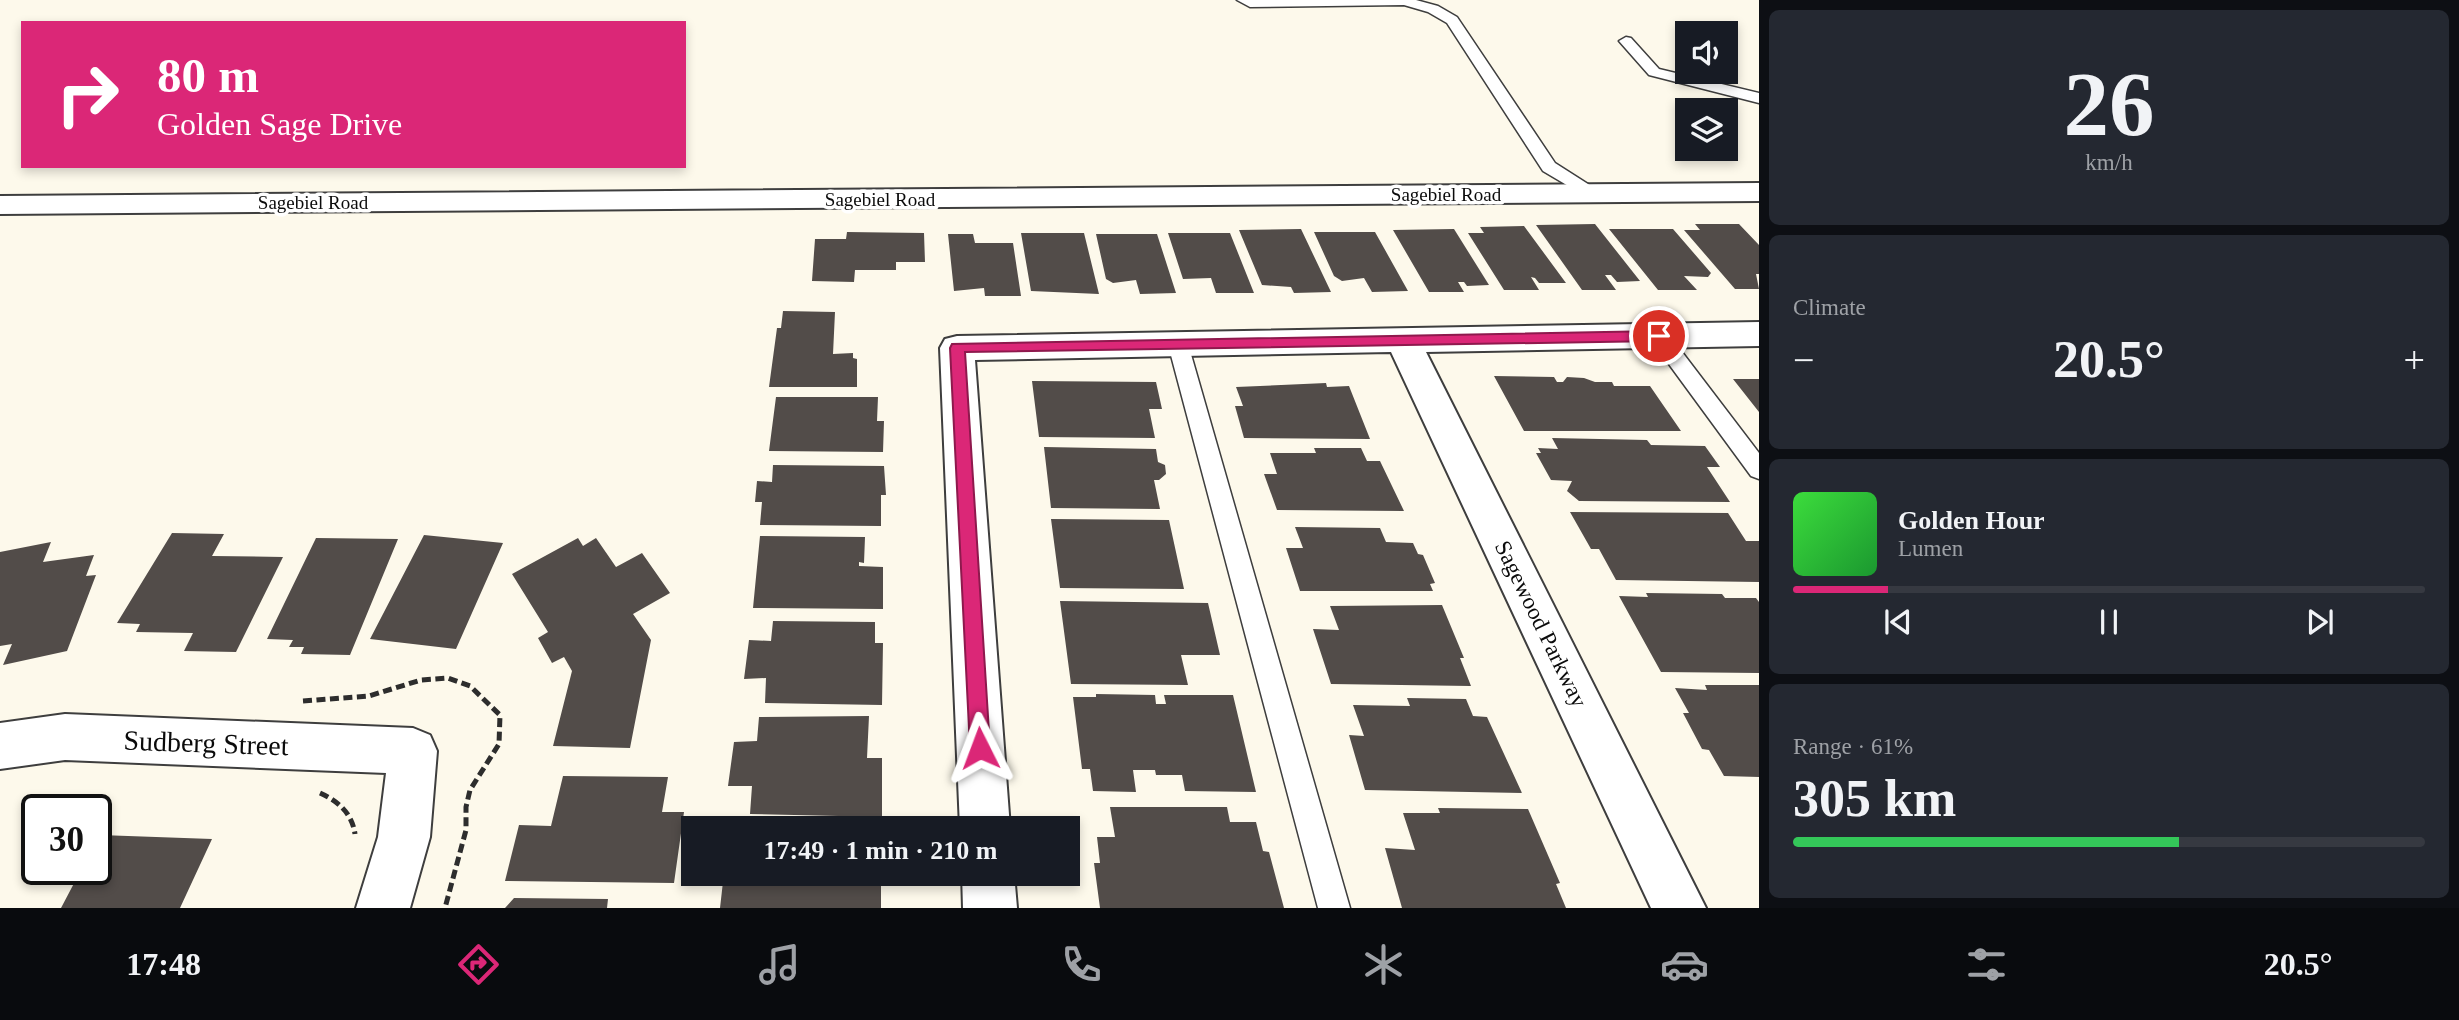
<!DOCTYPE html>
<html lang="en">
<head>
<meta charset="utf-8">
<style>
	body { margin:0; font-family:Georgia,serif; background:#242831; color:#f1f3f6; height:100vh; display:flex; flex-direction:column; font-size:26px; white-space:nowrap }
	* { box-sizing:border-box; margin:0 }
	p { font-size:23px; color:#9ea1a6 }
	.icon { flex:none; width:38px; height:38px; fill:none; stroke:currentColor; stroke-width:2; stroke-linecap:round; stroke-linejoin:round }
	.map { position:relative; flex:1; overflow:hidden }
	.panel { display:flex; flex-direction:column; gap:10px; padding:10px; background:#0d0f14; width:700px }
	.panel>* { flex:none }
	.banner { position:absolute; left:21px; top:21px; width:665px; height:147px; border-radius:0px; box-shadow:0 4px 10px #0003; background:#db2777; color:#fff; overflow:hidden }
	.fabs { position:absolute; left:1675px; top:21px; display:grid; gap:14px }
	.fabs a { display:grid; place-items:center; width:63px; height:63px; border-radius:0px; background:#171b24; box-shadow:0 4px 10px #0003; font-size:35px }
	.speed { position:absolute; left:21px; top:794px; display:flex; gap:14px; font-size:35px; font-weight:700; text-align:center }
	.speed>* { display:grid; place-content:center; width:91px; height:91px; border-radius:50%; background:#171b24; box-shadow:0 4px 10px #0003; line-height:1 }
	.speed .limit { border:4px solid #111; border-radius:10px; background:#fff; color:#111 }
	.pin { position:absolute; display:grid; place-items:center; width:60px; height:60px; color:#fff; margin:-30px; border:4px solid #fff; border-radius:50%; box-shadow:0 2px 7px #0007 }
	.me { position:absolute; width:77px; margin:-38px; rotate:357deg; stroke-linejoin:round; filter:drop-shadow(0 0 5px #0008) }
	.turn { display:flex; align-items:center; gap:24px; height:147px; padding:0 21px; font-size:32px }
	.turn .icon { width:91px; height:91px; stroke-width:2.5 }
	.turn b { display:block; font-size:49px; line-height:60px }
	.big { font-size:52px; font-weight:800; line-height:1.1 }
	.panel .tile { flex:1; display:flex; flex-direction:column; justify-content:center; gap:10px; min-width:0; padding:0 24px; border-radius:10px; background:#242831 }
	.panel .dial { align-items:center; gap:0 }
	.dial b { font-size:91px; line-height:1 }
	.song { display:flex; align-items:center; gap:21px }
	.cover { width:84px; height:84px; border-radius:10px; background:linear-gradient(135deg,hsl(120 70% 55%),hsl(130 70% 35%)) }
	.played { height:7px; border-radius:4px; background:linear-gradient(90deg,#db2777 15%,#363941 15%) }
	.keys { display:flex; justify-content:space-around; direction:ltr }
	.heat { display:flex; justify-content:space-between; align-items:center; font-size:38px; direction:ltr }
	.charge { height:10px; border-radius:5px; background:linear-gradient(90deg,#34c759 61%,#363941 0) }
	.trip { position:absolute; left:681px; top:816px; width:399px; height:70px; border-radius:0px; background:#171b24; box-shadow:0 4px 10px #0003; font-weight:800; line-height:70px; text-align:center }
	.dock { display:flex; height:112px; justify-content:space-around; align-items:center; background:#090b0e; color:#9ea1a6 }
	.dock .icon { width:49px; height:49px }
	.dock .on { color:#db2777 }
	.dock b { font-size:32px; color:#f1f3f6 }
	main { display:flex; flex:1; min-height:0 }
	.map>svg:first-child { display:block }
	.building { fill:#524c49 }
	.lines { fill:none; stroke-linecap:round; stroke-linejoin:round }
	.service-casing { stroke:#3e3e3e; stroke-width:3 }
	.minor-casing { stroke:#3e3e3e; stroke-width:4 }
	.path { stroke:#2d2d2d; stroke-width:5; stroke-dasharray:9 4.5; stroke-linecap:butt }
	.service { fill:#fff; fill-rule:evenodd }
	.minor { fill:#fff; fill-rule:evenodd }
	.route { fill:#db2777; stroke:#8e194d; stroke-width:2 }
	.labels { text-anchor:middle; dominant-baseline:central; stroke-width:7; stroke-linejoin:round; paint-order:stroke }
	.far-street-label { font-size:19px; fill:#0b0b0b; stroke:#fff }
	.street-label { font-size:23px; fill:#0b0b0b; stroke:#fff }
	.near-street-label { font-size:28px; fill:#0b0b0b; stroke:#fff }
</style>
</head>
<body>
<main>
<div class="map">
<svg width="1759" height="908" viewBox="0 0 1759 908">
	<rect width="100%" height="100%" fill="#fdf9eb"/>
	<path class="building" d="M1595,224L1640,281L1617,282L1611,275H1605L1616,290H1582L1536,225Z
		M1695,224H1739L1759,245V274H1756L1759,289H1735L1684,230H1700Z
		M1524,226L1566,283H1539L1535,278L1531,277L1539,290H1504L1468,233H1484L1480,227Z
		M1301,229L1331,292L1294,293L1291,287L1262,285L1239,230Z
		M1454,229L1489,285L1467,286L1464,282H1458L1464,292H1429L1393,230Z
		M1609,229H1673L1711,273L1708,277L1684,276L1697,290H1658Z
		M847,232L924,233L925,262H896V270H855L854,282L812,281L815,239H846Z
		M1314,232H1375L1408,291L1372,292L1364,278L1342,281L1334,276Z
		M1021,233H1084L1099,294L1031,291Z
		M1168,233H1230L1254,293H1216L1211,278L1183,279Z
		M948,234H973L975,243H1013L1021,296H985L984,288L954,291Z
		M1096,234H1157L1176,293L1140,294L1136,280L1113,283L1106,279Z
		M783,311L835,312L833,354L853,353V358L857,359V387H769L777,328H781Z
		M1494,376L1554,377L1557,382H1563L1567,377L1584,378L1595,382H1612L1614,386H1650L1681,431H1524Z
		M1733,379H1759V412Z
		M1032,381L1156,382L1162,409H1149L1155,438L1039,437Z
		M1326,383L1327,387L1349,386L1370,439L1244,438L1235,406H1243L1236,387Z
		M776,397H878L877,421H884L883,452L769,451Z
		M1552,438L1647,440L1651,445L1705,446L1720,467H1707L1730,502L1579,501L1567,491L1572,481L1551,480L1536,453H1541L1538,448L1558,449Z
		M1044,447L1156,449L1158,462L1165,465L1166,474L1159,480H1154L1160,509L1051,508Z
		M1314,448H1361L1367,461H1380L1404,511L1277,510L1264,474H1277L1270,453H1316Z
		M773,465L884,466L886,495H881V526L760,525L762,502H755L757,481L772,482Z
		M1570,512L1728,513L1746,541H1759V582L1616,580L1599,549H1591Z
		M1051,519L1169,520L1184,589L1060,588Z
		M1295,527L1380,528L1386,542L1413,543L1418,554L1423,555L1435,583L1430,584L1433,591H1300L1286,548H1303Z
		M172,533L224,534L212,556L283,557L236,652L184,651L193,633L136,632L140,624L117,623Z
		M424,535L503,543L456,649L370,639Z
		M760,536L865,537L864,563L859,562V566L883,567V609L753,608Z
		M316,538L398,539L350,655L301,654L304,647H289L293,640L267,639Z
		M578,538L583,546L596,538L616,567L642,553L670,593L633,614L651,640L630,748L553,746L572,671L564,657L552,663L538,638L548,632L512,574Z
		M51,542L43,562L94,555L86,576L96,575L67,651L3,665L12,644L0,646V552Z
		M1646,593L1722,594L1725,598H1756L1759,602V673L1661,672L1619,596L1648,597Z
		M1060,601L1208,603L1220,655H1181L1188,685L1071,684Z
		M1442,605L1464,658H1460L1471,686L1331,684L1313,629L1339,630L1330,606Z
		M773,621L875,622V643H883L882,705L765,703L766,678L744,679L749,640L771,641Z
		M1705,685H1759V777L1724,776L1709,750L1702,749L1683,713H1689L1675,688L1707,690Z
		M1096,694L1155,695L1156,704H1166L1164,695H1233L1256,792L1185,791L1182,775H1156L1155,770H1133L1136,792L1093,791L1090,769H1082L1073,697H1096Z
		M1407,698L1466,699L1473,716L1487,717L1522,793L1365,790L1349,735L1364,736L1353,705L1410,706Z
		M869,716L867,758H882V817L750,814L752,786H728L734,742L757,741L759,717Z
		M563,776L668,777L662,812H684L674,883L505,881L519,825L551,826Z
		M1110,807H1227L1230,822H1256L1263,851L1269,852L1284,908H1100L1094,863H1100L1097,837H1115Z
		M1438,808L1528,809L1560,883L1556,884L1566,908H1402L1385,848L1415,850L1403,813H1440Z
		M100,835L212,839L180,908H61L81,870H96V842Z
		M724,873H856V876L881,877V908H720Z
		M514,898L608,899L607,908H505Z"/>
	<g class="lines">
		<defs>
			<path id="service" d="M1237,0H1416L1438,6L1457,17L1555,163L1602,193L1593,198L1587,197L1543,171L1447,23L1428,12L1404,5L1250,7Z
				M1626,37L1631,38L1659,69L1759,93V103L1649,75L1619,41Z
				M1659,329L1666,331L1759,453V479L1751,476L1652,341L1649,336L1652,331Z
				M1178,337L1185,339L1188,344L1350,908H1318L1168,344L1171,339Z"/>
			<path id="minor" d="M1759,183V201L0,214V196Z
				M1759,322V346L1426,352L1706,908H1651L1391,352L975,360L1010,828H960L940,348L945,339L957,336Z
				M65,714L413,728L430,735L437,751L430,837L410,908H356L378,837L386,773L65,760L0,769V723Z
				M962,873H1014L1017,908H963Z"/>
		</defs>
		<use href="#service" class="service-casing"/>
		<use href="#minor" class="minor-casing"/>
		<path class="path" d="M303,701L369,696L421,680L448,678L470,686L500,715L499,744L470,790L466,807V830L445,908
			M320,793C338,801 352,813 355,834"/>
		<use href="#service" class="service"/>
		<use href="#minor" class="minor"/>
	</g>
	<path class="route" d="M1659,331L1667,336L1659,341L965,352L990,748L987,755L980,757L973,755L970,748L950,348L952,344Z"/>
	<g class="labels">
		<g class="far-street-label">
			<text x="1446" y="194">Sagebiel Road</text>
			<text x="880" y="199">Sagebiel Road</text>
			<text x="313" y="202">Sagebiel Road</text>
		</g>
		<g class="street-label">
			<text transform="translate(1541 624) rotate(64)">Sagewood Parkway</text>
		</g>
		<g class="near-street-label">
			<text transform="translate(206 743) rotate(2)">Sudberg Street</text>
		</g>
	</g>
</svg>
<div class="fabs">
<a><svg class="icon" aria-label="sound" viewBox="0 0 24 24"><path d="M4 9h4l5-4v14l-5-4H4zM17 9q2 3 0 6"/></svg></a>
<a><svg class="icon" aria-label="layers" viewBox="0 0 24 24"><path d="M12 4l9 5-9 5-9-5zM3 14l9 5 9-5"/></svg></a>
</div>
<div class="speed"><div class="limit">30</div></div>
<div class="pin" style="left:1659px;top:336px;background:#d93025"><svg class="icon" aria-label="arrive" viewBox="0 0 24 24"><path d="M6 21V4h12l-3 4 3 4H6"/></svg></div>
<svg class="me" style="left:980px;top:748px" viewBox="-20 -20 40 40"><path d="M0-17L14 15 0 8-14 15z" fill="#db2777" stroke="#fff" stroke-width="4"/></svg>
<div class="trip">17:49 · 1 min · 210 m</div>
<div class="banner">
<div class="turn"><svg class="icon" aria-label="right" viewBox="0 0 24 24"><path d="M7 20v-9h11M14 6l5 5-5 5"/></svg><div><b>80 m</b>Golden Sage Drive</div></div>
</div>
</div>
<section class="panel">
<div class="tile dial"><b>26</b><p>km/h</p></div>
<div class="tile"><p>Climate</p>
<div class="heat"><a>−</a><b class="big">20.5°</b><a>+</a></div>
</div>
<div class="tile">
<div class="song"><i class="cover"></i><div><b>Golden Hour</b><p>Lumen</p></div></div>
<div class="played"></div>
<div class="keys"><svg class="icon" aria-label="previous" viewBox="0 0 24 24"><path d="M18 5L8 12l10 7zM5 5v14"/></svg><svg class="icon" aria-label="pause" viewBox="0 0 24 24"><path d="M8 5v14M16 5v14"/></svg><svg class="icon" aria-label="next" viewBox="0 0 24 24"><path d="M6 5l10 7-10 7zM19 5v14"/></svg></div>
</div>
<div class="tile"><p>Range · 61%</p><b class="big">305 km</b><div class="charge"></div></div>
</section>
</main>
<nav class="dock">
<b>17:48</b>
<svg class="icon on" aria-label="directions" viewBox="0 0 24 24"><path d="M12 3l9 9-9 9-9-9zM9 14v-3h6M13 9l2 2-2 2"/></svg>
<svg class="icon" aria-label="music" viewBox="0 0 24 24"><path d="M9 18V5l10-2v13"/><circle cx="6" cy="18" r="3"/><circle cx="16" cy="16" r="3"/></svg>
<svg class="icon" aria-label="phone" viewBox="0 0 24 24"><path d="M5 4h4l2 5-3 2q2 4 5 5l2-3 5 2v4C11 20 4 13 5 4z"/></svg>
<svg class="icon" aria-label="climate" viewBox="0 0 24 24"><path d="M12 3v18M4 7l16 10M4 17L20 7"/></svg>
<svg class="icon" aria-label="car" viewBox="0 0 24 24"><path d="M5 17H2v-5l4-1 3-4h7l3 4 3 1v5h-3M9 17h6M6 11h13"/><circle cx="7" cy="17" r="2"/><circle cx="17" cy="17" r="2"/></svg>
<svg class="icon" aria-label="filters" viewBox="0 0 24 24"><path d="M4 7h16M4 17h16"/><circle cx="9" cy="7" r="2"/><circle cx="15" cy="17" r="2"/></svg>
<b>20.5°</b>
</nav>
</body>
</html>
